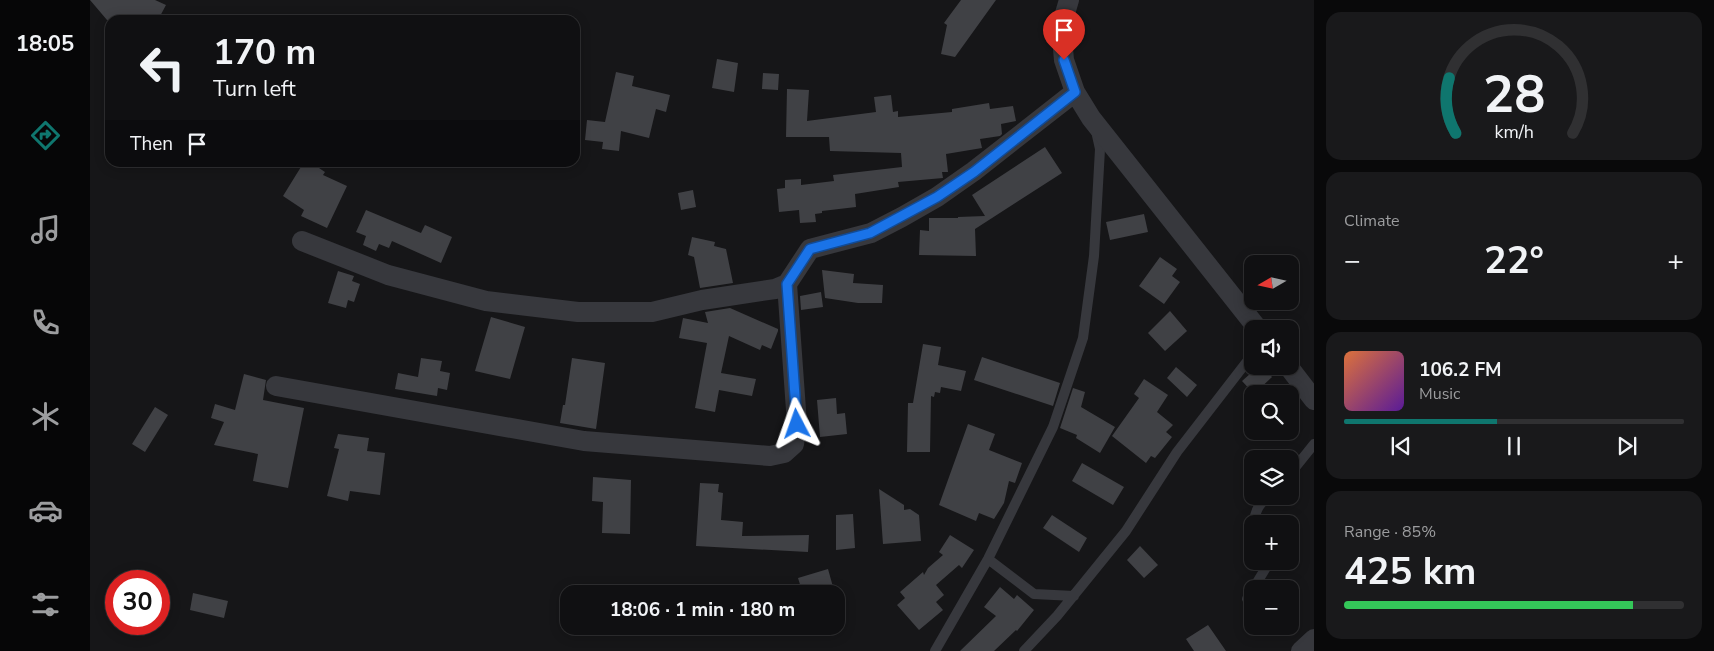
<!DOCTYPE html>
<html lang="en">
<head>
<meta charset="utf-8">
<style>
	body { margin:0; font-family:"Nunito Sans",sans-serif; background:#19191b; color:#f1f3f6; height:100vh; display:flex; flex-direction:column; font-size:19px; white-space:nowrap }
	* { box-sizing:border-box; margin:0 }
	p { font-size:16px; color:#9c9d9f }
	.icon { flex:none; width:28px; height:28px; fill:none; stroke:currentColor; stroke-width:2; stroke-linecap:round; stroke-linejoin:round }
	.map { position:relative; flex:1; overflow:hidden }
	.drawer { display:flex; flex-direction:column; gap:12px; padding:12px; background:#09090a; width:400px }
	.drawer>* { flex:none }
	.guide { position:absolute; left:15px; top:15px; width:475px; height:152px; border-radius:15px; box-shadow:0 2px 12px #0003,0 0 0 1px #303032; background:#101012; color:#f1f3f6; overflow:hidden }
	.needle { width:32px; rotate:261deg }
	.controls { position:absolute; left:1154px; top:255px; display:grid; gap:10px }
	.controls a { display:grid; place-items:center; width:55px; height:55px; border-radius:10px; background:#101012; box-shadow:0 2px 12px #0003,0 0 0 1px #303032; font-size:25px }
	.speed { position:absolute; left:15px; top:570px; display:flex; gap:10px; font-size:25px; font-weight:700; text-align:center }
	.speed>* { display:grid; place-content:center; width:65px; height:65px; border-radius:50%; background:#101012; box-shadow:0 2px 12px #0003,0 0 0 1px #303032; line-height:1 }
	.speed .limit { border:8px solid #d22; background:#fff; color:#111 }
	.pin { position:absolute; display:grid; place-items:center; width:42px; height:42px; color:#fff; margin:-51px -21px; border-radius:50% 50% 50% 0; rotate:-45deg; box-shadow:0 0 5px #0007 }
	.pin .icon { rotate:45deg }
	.me { position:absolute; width:55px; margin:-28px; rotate:356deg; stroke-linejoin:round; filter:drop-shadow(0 0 4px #0008) }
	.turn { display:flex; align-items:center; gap:18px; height:105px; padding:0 25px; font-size:22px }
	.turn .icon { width:65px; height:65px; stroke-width:2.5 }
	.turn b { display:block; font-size:35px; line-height:42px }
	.then { display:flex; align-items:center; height:48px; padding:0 25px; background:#0003; gap:10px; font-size:19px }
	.big { font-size:38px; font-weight:700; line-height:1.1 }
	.drawer .widget { flex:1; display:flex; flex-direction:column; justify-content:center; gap:8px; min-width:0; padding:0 18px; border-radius:15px; background:#19191b }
	.drawer .dial { align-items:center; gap:0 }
	.dial svg { height:130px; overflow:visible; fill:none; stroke:#303032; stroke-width:7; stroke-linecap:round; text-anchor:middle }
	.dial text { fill:#f1f3f6; stroke:none }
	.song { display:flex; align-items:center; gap:15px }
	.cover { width:60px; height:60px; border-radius:8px; background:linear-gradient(135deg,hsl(20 70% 55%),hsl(270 70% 35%)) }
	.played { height:5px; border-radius:2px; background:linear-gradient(90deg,#0f766e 45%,#303032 45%) }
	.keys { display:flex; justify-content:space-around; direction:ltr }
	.heat { display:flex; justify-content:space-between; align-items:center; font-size:28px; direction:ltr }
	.charge { height:8px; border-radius:4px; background:linear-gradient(90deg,#34c759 85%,#303032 0) }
	.trip { position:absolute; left:470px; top:585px; width:285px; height:50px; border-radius:15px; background:#101012; box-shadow:0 2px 12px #0003,0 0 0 1px #303032; font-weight:700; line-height:50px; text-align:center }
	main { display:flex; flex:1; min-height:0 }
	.menu { display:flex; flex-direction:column; width:90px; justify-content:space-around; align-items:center; background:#060607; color:#9c9d9f }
	.menu .icon { width:35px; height:35px }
	.menu .active { color:#0f766e }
	.menu b { font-size:22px; color:#f1f3f6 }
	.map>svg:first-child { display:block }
	.building { fill:#404145 }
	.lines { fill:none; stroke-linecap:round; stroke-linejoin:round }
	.service { stroke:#37383d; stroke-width:10 }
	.minor { stroke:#37383d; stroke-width:20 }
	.route-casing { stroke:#114b97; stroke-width:12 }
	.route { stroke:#1a73e8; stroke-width:9 }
</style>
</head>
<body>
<main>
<nav class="menu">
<b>18:05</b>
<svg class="icon active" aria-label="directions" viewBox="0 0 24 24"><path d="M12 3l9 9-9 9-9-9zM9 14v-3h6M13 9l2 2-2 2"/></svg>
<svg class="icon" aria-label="music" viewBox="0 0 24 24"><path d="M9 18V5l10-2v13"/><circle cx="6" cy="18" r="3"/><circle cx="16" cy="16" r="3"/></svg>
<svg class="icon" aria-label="phone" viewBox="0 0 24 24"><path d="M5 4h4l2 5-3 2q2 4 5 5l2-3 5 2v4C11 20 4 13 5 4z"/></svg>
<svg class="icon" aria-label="climate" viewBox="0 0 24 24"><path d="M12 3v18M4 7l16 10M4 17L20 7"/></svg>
<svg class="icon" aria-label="car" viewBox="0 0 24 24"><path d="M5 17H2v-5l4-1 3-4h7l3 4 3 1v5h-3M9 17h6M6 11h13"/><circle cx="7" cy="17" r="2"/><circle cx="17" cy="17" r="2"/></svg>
<svg class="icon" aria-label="filters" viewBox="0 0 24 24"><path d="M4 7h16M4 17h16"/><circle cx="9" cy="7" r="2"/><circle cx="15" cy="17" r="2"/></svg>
</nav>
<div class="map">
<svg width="1224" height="651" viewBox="0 0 1224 651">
	<rect width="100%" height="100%" fill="#161618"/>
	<path class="building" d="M0,0H65L76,5L68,20H17Z
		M871,0H906L865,57L851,54L857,25L854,23Z
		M627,59L648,63L644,92L622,88Z
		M526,72L544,76L542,86L580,95L576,112L566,109L559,138L531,131L529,151L512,149L513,142L495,140L497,120L515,122Z
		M673,73L689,74L688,90L672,89Z
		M697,89L719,90L717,121L786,112L784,97L801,95L803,112L808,111V117L862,112V109L899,103L900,109L923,106L926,121L911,124L912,134L910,136L890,139L892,148L856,154L858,172H852L853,178L808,182L809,187L765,194L766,207L732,211V213L725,214L726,222L710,223L709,210L689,212L687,189L695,188V180L711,179V185L744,181L743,175L812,167L811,153L740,151L739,137H696Z
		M955,147L972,173L885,229L886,256L829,255L830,230L839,231V218H868V217L895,216L882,195Z
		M214,162H220L235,172L233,175L257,186L237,228L211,216L214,210L193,196Z
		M603,190L606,207L591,210L588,193Z
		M276,210L331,233L335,225L362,237L351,263L302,241L299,248L289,244L286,251L273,245L276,236L266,232Z
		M1054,214L1058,232L1020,240L1016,222Z
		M602,237L625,242L624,246L636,249L643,283L610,288L604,257L598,255Z
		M1070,257L1087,269L1082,276L1090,282L1074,304L1049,286Z
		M732,270L764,274L763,283L793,285L792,303H768L735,298Z
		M248,271L264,276L262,281L270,284L264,302L258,300L256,308L238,303Z
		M731,292L733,307L711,310L710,296Z
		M640,308L688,329V331L681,349L672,345L670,350L639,336L631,373L666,379L662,396L629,390L625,412L605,408L617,343L589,338L593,318L618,323L615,312Z
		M1080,311L1097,331L1075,351L1058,333Z
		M401,317L435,327L420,379L385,371Z
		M833,344L851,347L848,365L876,371L871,391L851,387L850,393L845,392L844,397L841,396L840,452H817L818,403H823Z
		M892,357L970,383L963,406L884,380Z
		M331,358L352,361L350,371L360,373L357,390L348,388L347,396L305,389L308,373L328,377Z
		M482,358L515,363L506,429L470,423L473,405H475Z
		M1169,366H1172L1182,377L1164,394L1152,381Z
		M1086,367L1107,385L1097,397L1077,378Z
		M154,374L176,380L173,400L214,408L198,488L163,481L168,454L124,445L134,422L121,418L125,404L145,410Z
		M1054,379L1078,395L1067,412L1083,425L1076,432L1082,437L1065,458L1061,456L1056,463L1022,436L1049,398L1044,394Z
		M983,388L995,392L991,407L1025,427L1010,453L986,438L987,435L970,428Z
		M746,398L747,414L755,413L757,434L730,437L727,400Z
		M65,407L78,415L55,452L42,444Z
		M878,424L905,434L899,450L932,463L925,483L919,481L914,503L904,519L889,513L886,521L849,505Z
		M248,434L279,438L277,451L295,453L290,495L260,491L258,501L237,496L249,449L244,448Z
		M992,463L1034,487L1023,505L982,481Z
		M503,477L541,480L540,534L512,533L513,502L502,501Z
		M610,483L629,484L628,492L633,493L631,520L653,522L652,536L719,535L718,552L606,546Z
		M789,489L814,505V510L820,509L829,515L831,541L793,544Z
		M763,514L765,548L746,550V515Z
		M962,515L997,538L989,552L953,528Z
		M860,535L884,550L872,568L869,565L846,585L854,595L846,602L853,610L829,630L807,605L815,598L810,592L833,572L834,575L838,568L853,555L849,552Z
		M1050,546L1068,565L1054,578L1037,560Z
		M738,569L745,594H713L708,578Z
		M910,587L924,599L927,595L944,610L927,631L926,630L904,651H870L906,616L894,607Z
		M103,593L138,601L134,618L100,610Z
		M1118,625L1136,651H1104L1096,639Z"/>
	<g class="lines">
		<path class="service" d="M1200,474L1224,444
			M1165,524C1163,512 1170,504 1178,496
			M898,559L944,594L984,596
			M1163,589L1177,566V561
			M1157,599L1162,590
			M845,651L898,559L963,427L993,338L1004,256L1010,149L1006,131
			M934,651L967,616L1036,531L1087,452L1162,355"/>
		<path class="minor" d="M979,0L971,27L974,60L985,92L1001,118L1168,329
			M212,241L298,275L396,301L488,312H562L612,300L685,289L697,284L720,249L781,233L812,217L847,197L884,171L985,92
			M1198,366L1224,400
			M186,386L494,441L680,456L694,453L704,444L707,424L697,284
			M1211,651L1224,639"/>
	</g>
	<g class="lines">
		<defs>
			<path id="route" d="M707,424L697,284L720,249L780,233L847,197L884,172L985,92L974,60"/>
		</defs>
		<use href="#route" class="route-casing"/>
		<use href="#route" class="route"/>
	</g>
</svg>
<div class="controls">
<a><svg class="needle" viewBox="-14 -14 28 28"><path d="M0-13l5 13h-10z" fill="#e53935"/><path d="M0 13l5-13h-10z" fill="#9c9d9f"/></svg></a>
<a><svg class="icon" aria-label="sound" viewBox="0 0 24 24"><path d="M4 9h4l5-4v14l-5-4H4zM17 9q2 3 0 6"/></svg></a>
<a><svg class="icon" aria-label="search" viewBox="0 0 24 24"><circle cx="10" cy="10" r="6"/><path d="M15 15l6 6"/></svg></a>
<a><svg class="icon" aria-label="layers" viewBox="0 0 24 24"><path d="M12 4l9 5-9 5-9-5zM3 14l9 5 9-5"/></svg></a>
<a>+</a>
<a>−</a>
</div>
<div class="speed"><div class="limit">30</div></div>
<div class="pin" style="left:974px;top:60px;background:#d93025"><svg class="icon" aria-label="arrive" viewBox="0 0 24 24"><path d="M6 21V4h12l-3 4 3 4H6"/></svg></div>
<svg class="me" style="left:707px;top:424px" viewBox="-20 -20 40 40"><path d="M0-17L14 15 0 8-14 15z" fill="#1a73e8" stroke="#fff" stroke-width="4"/></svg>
<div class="trip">18:06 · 1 min · 180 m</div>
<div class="guide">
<div class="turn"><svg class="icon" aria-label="left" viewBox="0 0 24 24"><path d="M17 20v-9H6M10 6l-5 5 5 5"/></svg><div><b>170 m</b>Turn left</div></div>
<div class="then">Then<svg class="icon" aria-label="arrive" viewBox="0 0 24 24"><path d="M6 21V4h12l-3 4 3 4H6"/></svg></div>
</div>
</div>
<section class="drawer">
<div class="widget dial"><svg viewBox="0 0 100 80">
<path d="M14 69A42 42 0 1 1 86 69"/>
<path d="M14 69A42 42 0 0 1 10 35" stroke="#0f766e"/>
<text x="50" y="56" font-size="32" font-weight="700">28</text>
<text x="50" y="72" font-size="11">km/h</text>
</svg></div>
<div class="widget"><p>Climate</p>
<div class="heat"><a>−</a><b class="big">22°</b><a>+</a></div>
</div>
<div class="widget">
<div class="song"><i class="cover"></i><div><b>106.2 FM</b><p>Music</p></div></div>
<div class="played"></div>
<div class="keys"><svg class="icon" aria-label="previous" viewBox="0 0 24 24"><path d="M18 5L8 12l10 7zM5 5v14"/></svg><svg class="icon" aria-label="pause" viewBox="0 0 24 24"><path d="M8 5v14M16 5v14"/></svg><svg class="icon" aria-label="next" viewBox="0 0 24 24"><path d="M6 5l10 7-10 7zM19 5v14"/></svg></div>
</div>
<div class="widget"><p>Range · 85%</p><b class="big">425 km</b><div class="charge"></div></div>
</section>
</main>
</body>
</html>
